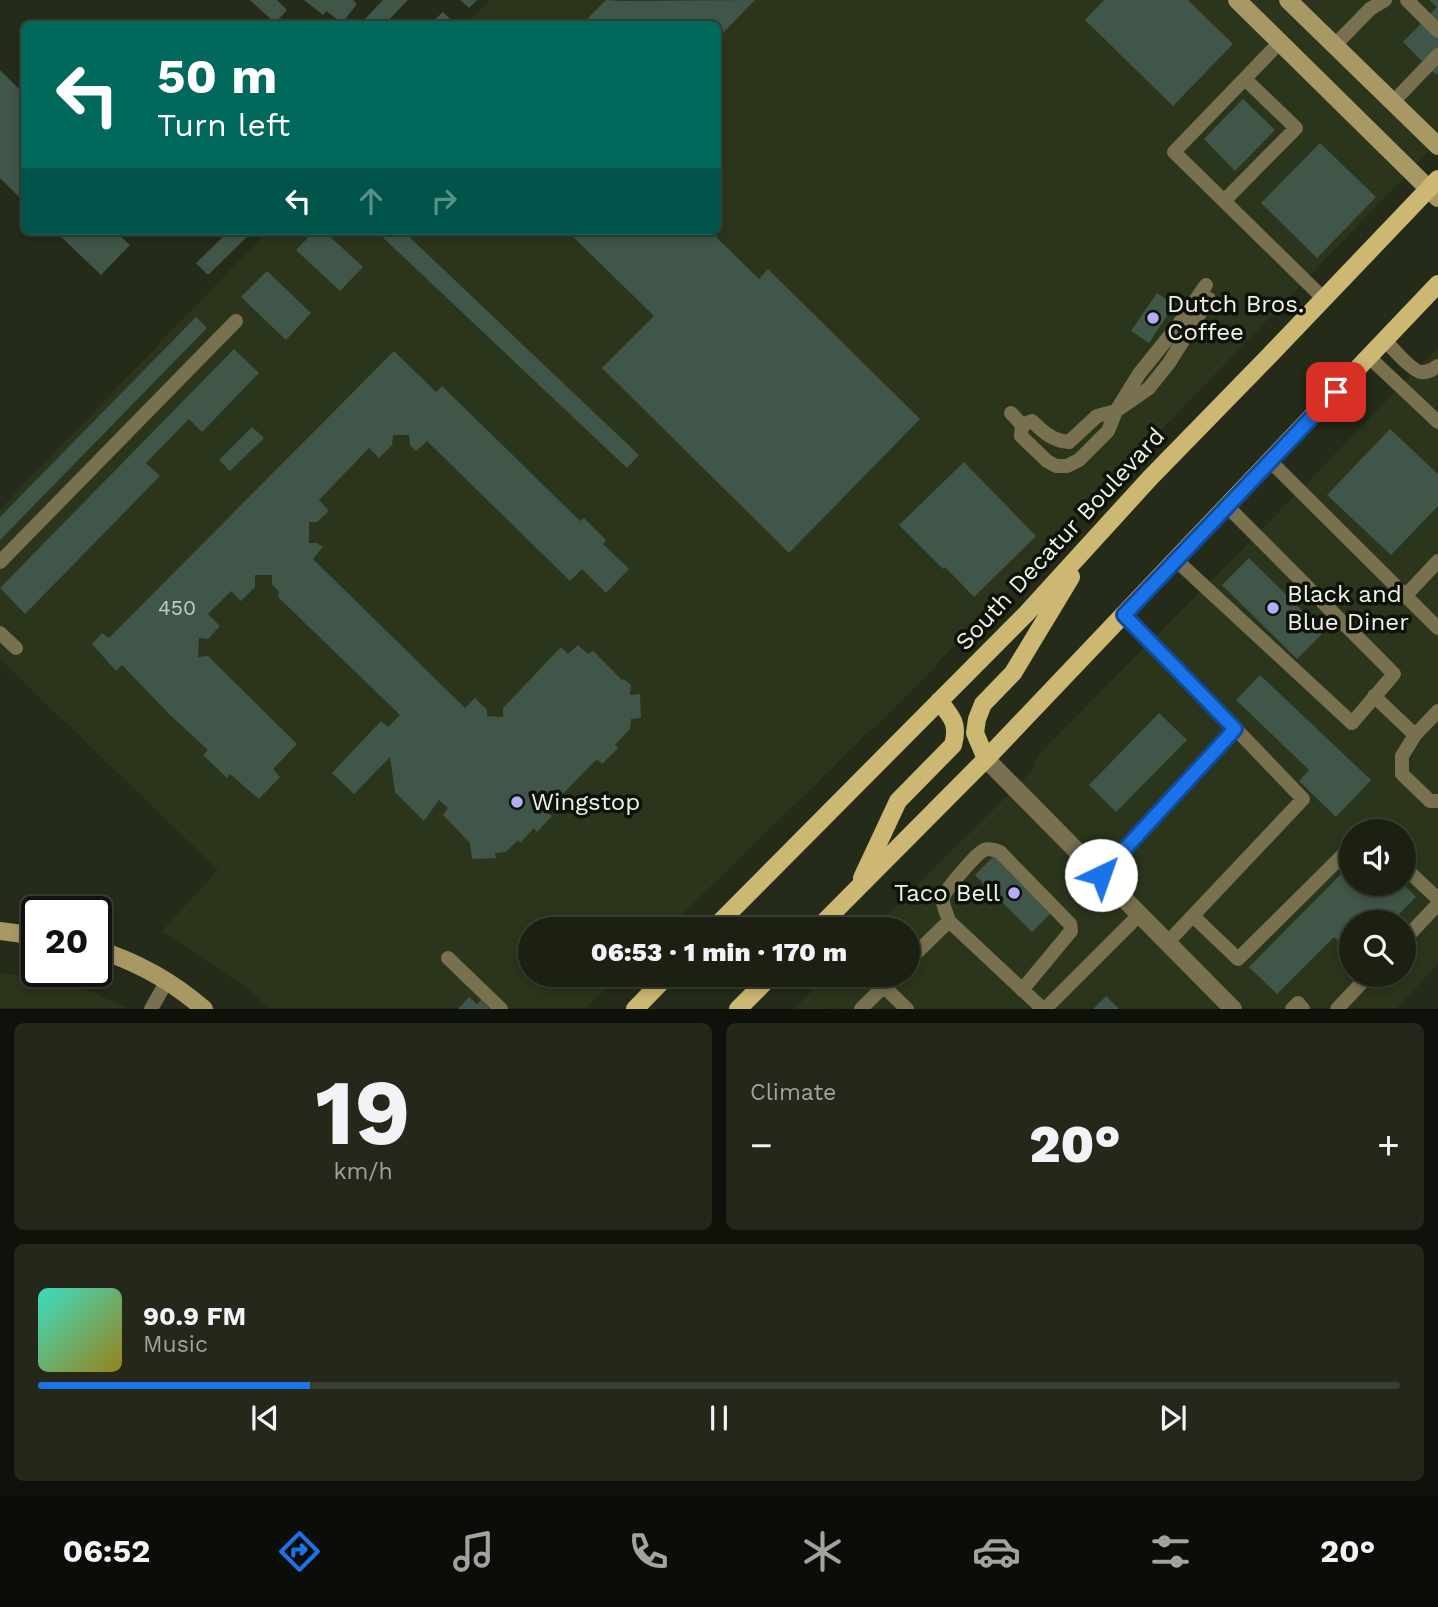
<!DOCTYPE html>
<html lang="en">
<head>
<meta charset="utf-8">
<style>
	body { margin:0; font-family:"Work Sans",sans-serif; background:#24281b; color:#f1f3f6; height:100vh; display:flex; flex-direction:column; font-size:26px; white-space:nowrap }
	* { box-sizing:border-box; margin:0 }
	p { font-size:23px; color:#a0a39f }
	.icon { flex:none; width:38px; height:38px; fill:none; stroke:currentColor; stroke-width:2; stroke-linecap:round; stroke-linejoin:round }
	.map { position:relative; height:1009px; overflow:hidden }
	.details { display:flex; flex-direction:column; gap:14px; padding:14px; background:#0f120a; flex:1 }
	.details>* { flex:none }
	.banner { position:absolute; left:21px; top:21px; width:700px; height:214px; border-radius:10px; box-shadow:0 4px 10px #0003,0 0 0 2px #393e32; background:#00695c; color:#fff; overflow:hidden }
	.buttons { position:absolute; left:1339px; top:819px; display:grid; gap:14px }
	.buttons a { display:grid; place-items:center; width:77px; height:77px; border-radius:50%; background:#1b2012; box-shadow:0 4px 10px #0003,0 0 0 2px #393e32; font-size:35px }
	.speed { position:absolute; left:21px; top:896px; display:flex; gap:14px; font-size:35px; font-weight:700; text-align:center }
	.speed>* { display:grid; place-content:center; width:91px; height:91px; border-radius:50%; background:#1b2012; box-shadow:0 4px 10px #0003,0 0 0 2px #393e32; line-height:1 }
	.speed .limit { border:4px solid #111; border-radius:10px; background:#fff; color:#111 }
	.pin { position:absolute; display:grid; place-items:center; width:60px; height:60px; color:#fff; margin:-30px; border-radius:14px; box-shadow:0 4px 10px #0006 }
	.me { position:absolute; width:77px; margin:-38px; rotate:42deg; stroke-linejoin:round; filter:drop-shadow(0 0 5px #0008) }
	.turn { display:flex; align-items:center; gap:24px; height:147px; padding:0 21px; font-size:32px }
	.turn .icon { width:91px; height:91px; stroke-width:2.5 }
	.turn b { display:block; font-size:49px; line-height:60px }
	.lanes { display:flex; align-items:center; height:66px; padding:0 21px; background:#0003; justify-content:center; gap:35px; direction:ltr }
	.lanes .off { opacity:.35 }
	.big { font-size:52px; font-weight:800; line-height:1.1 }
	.details .widget { flex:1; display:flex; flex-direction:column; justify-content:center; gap:10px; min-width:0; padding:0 24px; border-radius:10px; background:#24281b }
	.details .dial { align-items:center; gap:0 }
	.dial b { font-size:91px; line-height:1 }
	.song { display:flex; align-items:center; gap:21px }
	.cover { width:84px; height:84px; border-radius:10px; background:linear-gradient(135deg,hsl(170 70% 55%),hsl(50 70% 35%)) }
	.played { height:7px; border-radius:4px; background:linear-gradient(90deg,#1a73e8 20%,#393e32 20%) }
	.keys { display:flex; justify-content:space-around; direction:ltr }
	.heat { display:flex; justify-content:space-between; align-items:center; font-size:38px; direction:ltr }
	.details .tiles { flex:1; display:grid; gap:14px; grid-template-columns:1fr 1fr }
	.widget:last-child { grid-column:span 2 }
	.trip { position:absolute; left:518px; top:917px; width:402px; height:70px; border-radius:35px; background:#1b2012; box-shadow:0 4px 10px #0003,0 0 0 2px #393e32; font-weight:800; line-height:70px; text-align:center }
	.dock { display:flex; height:112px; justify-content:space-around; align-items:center; background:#0b0d07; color:#a0a39f }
	.dock .icon { width:49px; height:49px }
	.dock .active { color:#1a73e8 }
	.dock b { font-size:32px; color:#f1f3f6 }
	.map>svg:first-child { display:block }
	.built { fill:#2b351b; fill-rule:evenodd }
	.building { fill:#405649 }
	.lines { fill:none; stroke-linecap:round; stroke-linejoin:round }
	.lane { stroke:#797050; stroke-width:14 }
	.street { stroke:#797050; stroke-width:18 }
	.secondary { stroke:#a89864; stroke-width:18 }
	.primary { stroke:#ccb773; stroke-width:18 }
	.route-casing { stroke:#114b97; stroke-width:18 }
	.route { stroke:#1a73e8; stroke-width:12 }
	.poi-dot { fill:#b6acf8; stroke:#0f120a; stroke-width:2.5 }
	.labels { text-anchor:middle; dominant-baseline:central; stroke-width:7; stroke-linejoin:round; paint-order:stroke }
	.number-label { font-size:21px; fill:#c2ccc0 }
	.poi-label { font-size:24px; fill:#eef3e7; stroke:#0f120a; text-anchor:start }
	.street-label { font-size:24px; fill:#eef3e7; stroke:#0f120a }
</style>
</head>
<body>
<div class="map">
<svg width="1438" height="1009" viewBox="0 0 1438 1009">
	<rect width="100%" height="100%" fill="#242b18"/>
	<path class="built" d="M490,0H1438V142L911,691L667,929H530V975H620L585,1008H269L248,989L162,931L218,870L0,659V509L268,231H718V24H466Z
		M1438,347V964L1397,1008L794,1009L828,975H908V929H873L1033,770L1038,755L1281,510ZM1351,831H1404V884H1351ZM1351,922H1404V975H1351Z
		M0,973L51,979L94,992L127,1008H0Z"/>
	<path class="building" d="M250,0H277L287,10L275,23Z
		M304,0H353L357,4L342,23L326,11L323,15Z
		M383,0H408L385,24H360Z
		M460,0H477L469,8Z
		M606,0L621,1L755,0L718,38V24H582Z
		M1104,0H1188L1233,44L1173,106L1085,20Z
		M1429,0H1438V73L1436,75L1403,42L1437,7Z
		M443,12L455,24H430Z
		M0,70L24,94V202L0,178Z
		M1243,99L1275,130L1235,171L1204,139Z
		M1320,143L1376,197L1317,258L1261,203Z
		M55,231H115L130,245L101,275Z
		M229,231H253L208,275L196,263Z
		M314,231H324L363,267L340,291L296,250Z
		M376,231H403L639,455L627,468Z
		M567,231H710L759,279L768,269L920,419L789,553L602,368L654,316Z
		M267,271L311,313L286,340L241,297Z
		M1157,293L1174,305L1149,343L1131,331Z
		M196,317L207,328L0,540V517Z
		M234,349L259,373L202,432L189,419L146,463L160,476L25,614L0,588Z
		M394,351L436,392L442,386L580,521L584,518L606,540L603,544L629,569L606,593L582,569L570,581L427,441L416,451L410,445L409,435H393L392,445L379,458L369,448L319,500L329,511L317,522H309V543H317L323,547L313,559L465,708L475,698L487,710V716L503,717V708L561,647L568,654L578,645L588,654L593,651L622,680L624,679L631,685L630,695L640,694L641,718L631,719L630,729L615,745L618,748L602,764L597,759L546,811L552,816L537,832L534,828L520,843L518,840L506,852L495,853L496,858L472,859L470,843L443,815L448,808L439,800L424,821L395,792L390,757L354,794L332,773L381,721L388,727L400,715L278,597L279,592L272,584V575H255V587L241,601L231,591L208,614L220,626L208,639L199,638L198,657L208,656L297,744L273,769L280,777L259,799L230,774L227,778L203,755L208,750L170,715L122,665L116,671L92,644L102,633L109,638Z
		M252,427L264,438L230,471L219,460Z
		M1390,429L1438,474V506L1391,555L1327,495Z
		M964,462L1036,536L974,597L945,567L943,569L899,525Z
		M1249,558L1324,632L1297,659L1222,585Z
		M1260,675L1371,780L1336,817L1299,781L1309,770L1236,700Z
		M1159,713L1187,740L1116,812L1089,785Z
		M997,853L1053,911L1032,932L975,875Z
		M1351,864V884H1403L1416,897L1391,922H1351V954L1334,937L1277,994L1249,967Z
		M1106,996L1119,1009H1093Z
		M469,997L477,1004L481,1000L490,1009H458Z"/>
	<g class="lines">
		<path class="lane" d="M1407,0L1438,31
			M1280,42L1174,152L1323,298
			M1335,45L1370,9L1385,0
			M1393,102L1438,55
			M1224,201L1296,128L1245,79
			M1385,340C1392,348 1412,371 1421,372C1428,373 1433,369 1438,366
			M1369,357L1438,422
			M1011,413L1022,425
			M1022,425L1021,436L1047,461L1056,466H1067L1079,460L1108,431L1116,411L1139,374L1176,328L1206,285
			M1022,425L1032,421C1043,432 1053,441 1069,442L1097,416L1116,411L1149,388L1169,363L1209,299
			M1270,461L1438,628
			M1176,560L1352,723L1394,674L1227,506
			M0,562L236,321
			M1406,595L1438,561
			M1123,616L1187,678L1303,799L1168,942
			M0,633L16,648
			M1374,696L1415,735L1438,711
			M1415,735L1402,756V774L1430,801H1438
			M1404,867L1438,899
			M1101,875L1235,729
			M1193,916L1238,959L1351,847
			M949,921C947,914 942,905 943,898C945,890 976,854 984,850C989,848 995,850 1000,852L1070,924L1071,931L1022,990
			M1404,940L1438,904
			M448,958L501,1009
			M908,961L949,921L1043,1009
			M872,975L907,1009
			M151,1009L167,981
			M861,1009L895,975
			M1045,1009L1140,914
			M1292,1009L1298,1003L1303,1009
			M1337,1009L1369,975"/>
		<path class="street" d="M986,759L1233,1009"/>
		<path class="secondary" d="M1237,0L1438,198
			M1288,0L1438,146
			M0,931L37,936
			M96,949C135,961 173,982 204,1009"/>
		<path class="primary" d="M986,759L975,733L977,719L983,704L1013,673L1071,577
			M862,878L898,801L953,745C959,724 952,717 939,701
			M713,929L1026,614L1150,478L1269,356L1438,179
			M817,929L986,759L1438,284
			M635,1009L668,975
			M738,1009L772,975"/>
	</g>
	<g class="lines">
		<defs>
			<path id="route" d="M1101,875L1235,729L1124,615L1336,392"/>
		</defs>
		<use href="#route" class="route-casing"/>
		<use href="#route" class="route"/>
	</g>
	<g class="poi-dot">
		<circle cx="1153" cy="318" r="7"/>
		<circle cx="1273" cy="608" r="7"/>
		<circle cx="517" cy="802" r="7"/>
		<circle cx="1014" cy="893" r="7"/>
	</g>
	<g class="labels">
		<g class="number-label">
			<text x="177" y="607">450</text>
		</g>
		<g class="poi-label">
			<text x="1167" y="304">Dutch Bros.<tspan x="1167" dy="28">Coffee</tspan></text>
			<text x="1287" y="594">Black and<tspan x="1287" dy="28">Blue Diner</tspan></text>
			<text x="531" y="802">Wingstop</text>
			<text x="1000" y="893" text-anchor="end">Taco Bell</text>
		</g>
		<g class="street-label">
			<text transform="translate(1060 539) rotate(-47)">South Decatur Boulevard</text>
		</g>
	</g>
</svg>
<div class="buttons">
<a><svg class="icon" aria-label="sound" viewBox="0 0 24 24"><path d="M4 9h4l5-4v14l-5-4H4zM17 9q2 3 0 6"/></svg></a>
<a><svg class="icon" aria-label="search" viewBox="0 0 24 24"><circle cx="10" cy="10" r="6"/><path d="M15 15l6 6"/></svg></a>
</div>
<div class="speed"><div class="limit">20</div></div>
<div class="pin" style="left:1336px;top:392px;background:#d93025"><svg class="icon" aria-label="arrive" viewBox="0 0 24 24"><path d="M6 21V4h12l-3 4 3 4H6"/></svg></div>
<svg class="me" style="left:1101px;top:875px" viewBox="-20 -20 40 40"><circle r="19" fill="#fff"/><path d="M0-13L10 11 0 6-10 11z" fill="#1a73e8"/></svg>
<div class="trip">06:53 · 1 min · 170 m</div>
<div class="banner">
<div class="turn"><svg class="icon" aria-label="left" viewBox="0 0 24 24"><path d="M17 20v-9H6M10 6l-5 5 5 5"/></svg><div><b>50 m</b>Turn left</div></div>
<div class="lanes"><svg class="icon" aria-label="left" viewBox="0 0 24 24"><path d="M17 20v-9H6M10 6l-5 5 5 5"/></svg><svg class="icon off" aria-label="ahead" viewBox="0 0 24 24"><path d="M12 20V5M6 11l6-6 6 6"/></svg><svg class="icon off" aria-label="right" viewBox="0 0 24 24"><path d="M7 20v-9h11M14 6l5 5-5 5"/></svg></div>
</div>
</div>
<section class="details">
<div class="tiles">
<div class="widget dial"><b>19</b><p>km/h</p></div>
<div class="widget"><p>Climate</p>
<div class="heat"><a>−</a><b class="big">20°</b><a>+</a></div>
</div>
<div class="widget">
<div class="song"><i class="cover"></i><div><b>90.9 FM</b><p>Music</p></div></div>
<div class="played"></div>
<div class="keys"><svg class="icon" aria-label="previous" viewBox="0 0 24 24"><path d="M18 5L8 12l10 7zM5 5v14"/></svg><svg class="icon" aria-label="pause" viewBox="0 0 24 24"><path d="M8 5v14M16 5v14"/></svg><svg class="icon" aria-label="next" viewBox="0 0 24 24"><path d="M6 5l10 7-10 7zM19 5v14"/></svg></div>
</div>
</div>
</section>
<nav class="dock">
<b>06:52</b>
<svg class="icon active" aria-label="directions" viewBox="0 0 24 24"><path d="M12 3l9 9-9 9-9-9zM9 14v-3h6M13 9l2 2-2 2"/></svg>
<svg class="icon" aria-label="music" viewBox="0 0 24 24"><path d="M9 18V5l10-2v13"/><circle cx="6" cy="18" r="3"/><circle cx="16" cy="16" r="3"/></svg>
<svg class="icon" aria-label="phone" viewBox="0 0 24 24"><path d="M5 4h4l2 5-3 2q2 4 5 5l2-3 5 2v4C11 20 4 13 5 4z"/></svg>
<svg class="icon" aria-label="climate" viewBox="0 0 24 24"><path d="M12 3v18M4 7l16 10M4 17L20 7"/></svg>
<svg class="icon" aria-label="car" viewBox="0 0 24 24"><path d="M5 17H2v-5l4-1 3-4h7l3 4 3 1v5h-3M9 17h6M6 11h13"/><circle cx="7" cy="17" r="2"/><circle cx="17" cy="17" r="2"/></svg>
<svg class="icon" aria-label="filters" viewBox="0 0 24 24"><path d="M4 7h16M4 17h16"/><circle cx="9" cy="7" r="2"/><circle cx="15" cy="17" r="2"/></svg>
<b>20°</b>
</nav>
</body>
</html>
